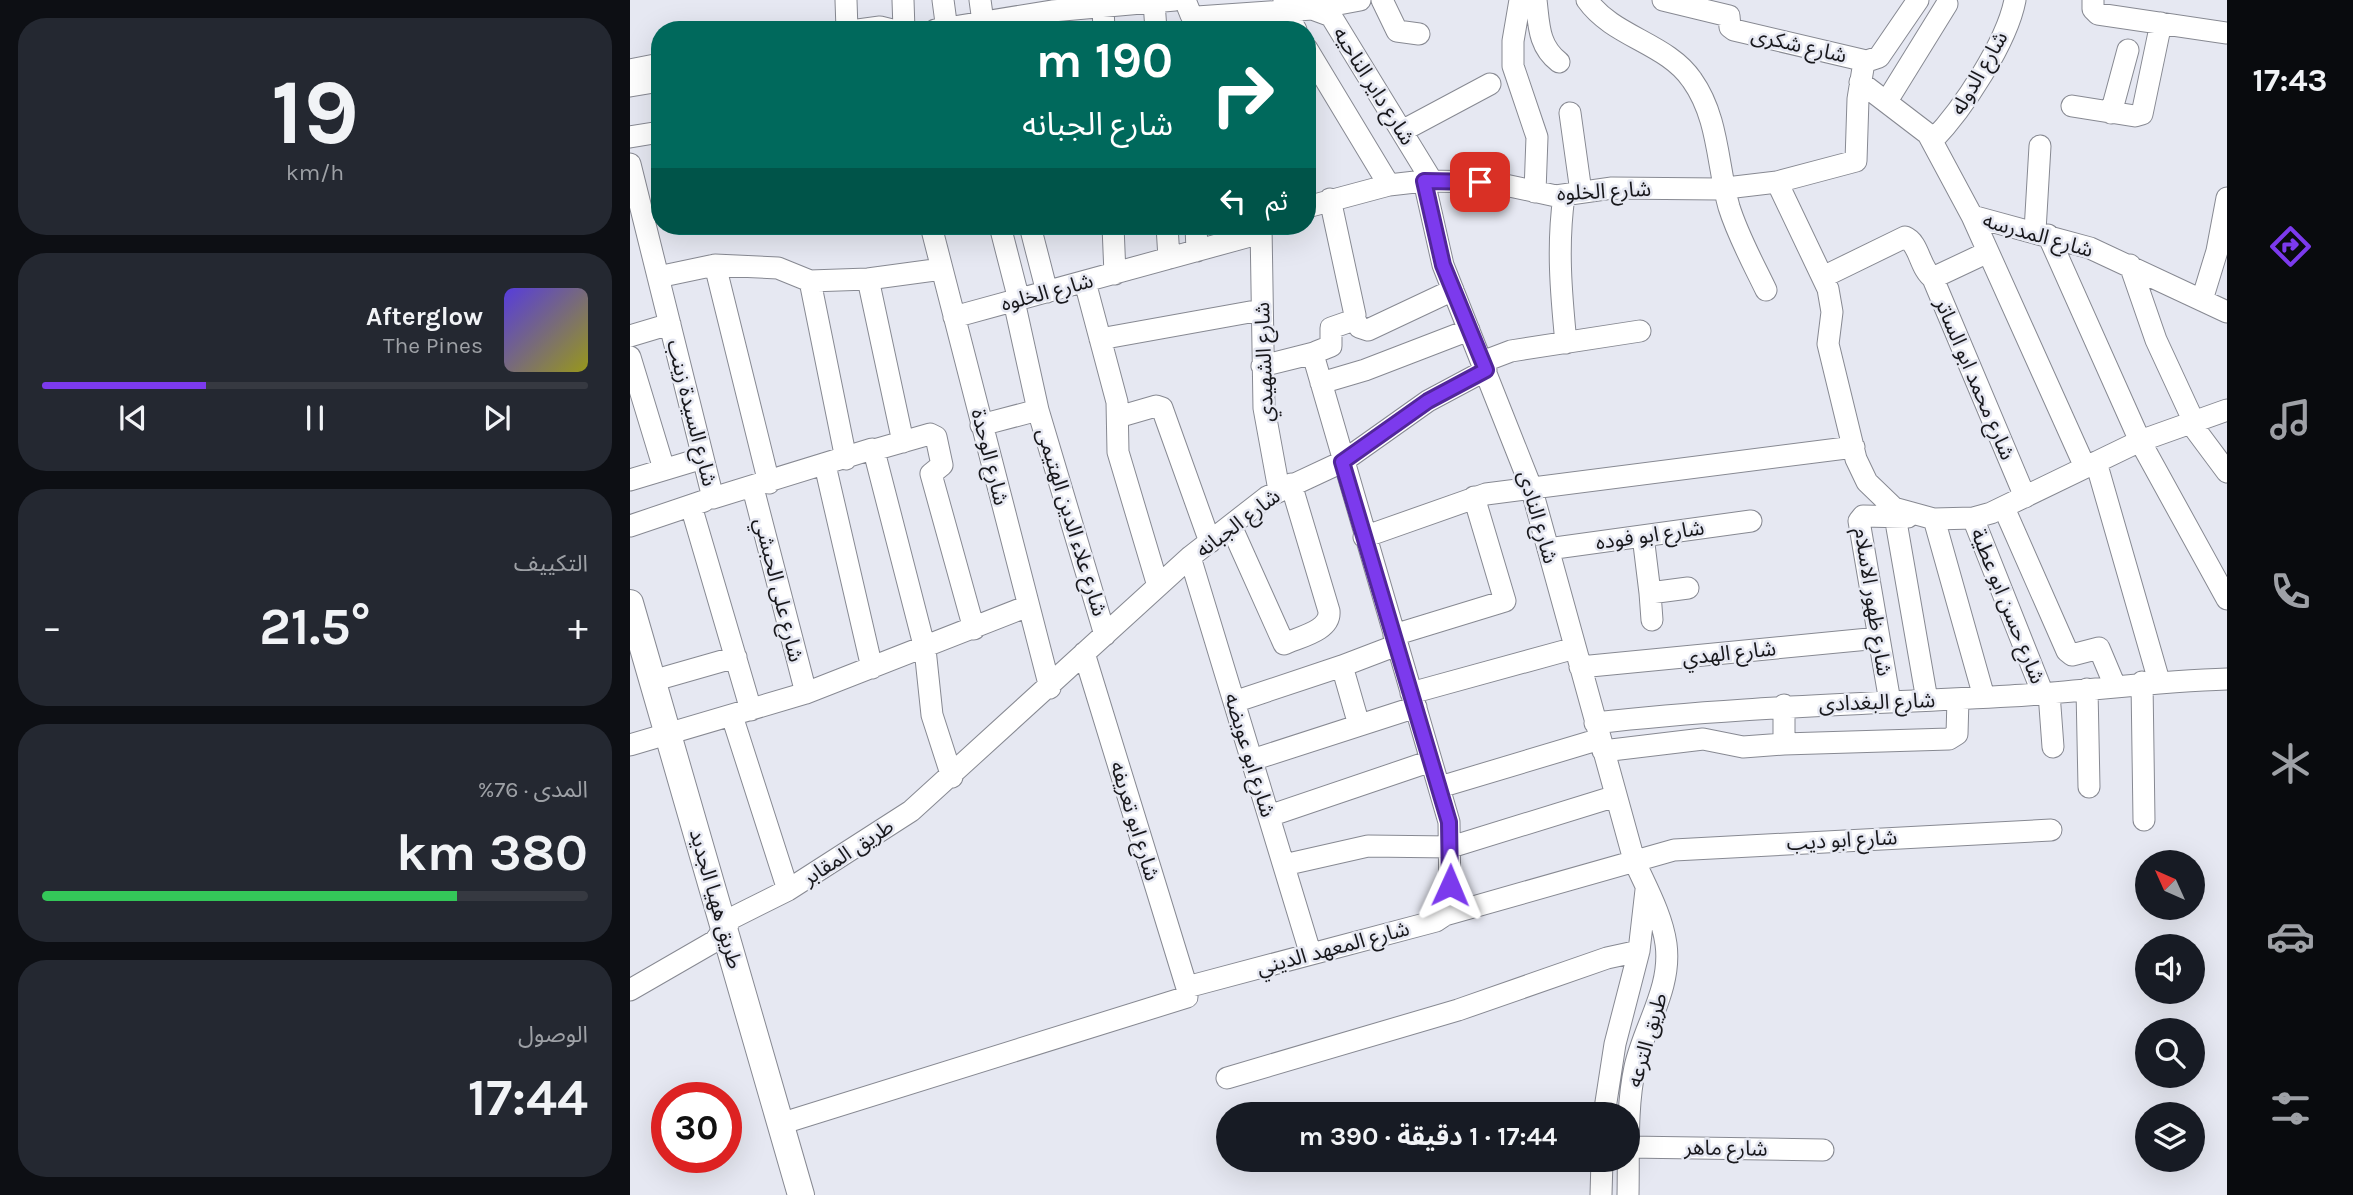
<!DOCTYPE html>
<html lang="ar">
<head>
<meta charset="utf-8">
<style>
	body { margin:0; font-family:Karla,"Noto Sans Arabic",sans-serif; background:#242831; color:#f1f3f6; direction:rtl; height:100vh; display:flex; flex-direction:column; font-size:26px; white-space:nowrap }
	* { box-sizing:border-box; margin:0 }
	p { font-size:23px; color:#9ea1a6 }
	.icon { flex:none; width:38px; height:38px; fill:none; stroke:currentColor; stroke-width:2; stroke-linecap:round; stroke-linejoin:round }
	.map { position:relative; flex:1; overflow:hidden; direction:ltr }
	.sheet { display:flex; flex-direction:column; gap:18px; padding:18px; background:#0d0f14; width:630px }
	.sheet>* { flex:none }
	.hud { position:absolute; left:21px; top:21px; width:665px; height:214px; border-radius:28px; box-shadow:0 7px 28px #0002; direction:rtl; background:#00695c; color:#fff; overflow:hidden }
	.needle { width:46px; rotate:315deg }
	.tools { position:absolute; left:1505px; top:850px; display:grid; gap:14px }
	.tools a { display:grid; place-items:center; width:70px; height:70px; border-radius:50%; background:#171b24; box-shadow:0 7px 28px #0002; font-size:35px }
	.speed { position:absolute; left:21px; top:1082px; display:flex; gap:14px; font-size:35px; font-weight:700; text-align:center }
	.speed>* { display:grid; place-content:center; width:91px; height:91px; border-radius:50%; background:#171b24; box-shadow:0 7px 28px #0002; line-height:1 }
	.speed .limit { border:10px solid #d22; background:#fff; color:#111 }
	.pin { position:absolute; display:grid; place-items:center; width:60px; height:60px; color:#fff; margin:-30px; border-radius:14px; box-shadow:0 4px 10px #0006 }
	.me { position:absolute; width:77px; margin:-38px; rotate:1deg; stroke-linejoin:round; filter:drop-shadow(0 0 5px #0008) }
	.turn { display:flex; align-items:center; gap:24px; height:147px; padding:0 28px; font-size:32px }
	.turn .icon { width:91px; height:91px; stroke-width:2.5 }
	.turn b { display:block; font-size:49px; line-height:60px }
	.then { display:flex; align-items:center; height:66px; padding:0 28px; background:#0003; gap:14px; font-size:26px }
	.big { font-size:52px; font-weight:700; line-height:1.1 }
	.sheet .widget { flex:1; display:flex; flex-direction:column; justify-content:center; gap:10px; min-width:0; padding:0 24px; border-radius:28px; background:#242831 }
	.sheet .dial { align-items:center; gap:0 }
	.dial b { font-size:91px; line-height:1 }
	.song { display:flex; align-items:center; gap:21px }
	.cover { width:84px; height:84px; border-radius:10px; background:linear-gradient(135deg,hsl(250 70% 55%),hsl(60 70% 35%)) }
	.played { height:7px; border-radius:4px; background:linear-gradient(90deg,#7c3aed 30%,#363941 30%) }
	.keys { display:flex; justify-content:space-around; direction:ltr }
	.heat { display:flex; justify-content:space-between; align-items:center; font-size:38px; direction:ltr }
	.charge { height:10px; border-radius:5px; background:linear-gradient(90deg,#34c759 76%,#363941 0) }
	.trip { position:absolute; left:586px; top:1102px; width:424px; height:70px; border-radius:35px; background:#171b24; box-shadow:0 7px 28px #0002; font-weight:700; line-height:70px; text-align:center; direction:rtl }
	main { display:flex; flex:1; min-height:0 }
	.tab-bar { display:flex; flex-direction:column; width:126px; justify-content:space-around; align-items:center; background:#090b0e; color:#9ea1a6 }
	.tab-bar .icon { width:49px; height:49px }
	.tab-bar .on { color:#7c3aed }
	.tab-bar b { font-size:32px; color:#f1f3f6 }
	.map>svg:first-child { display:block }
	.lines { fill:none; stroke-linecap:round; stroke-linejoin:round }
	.minor-casing { stroke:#878992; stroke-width:23 }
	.major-casing { stroke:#878992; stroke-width:28 }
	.minor { stroke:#fff; stroke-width:21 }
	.major { stroke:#fff; stroke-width:26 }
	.route-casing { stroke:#51269a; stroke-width:18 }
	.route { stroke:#7c3aed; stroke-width:12 }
	.labels { text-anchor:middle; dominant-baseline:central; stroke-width:5; stroke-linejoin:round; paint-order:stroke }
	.street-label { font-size:21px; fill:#18181c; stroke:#e6e8f2 }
</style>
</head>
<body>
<main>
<nav class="tab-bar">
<b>17:43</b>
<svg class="icon on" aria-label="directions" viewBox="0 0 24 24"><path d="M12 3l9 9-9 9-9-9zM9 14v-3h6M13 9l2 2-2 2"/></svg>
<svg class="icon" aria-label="music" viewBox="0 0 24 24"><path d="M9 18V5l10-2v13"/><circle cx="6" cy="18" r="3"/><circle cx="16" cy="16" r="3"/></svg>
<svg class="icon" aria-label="phone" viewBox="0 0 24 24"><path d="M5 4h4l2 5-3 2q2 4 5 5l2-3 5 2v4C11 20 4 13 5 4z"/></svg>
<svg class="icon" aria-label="climate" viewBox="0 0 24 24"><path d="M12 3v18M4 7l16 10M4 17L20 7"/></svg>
<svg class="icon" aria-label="car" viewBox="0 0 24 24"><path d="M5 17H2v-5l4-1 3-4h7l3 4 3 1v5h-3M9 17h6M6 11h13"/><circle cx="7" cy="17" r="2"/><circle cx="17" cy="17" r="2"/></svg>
<svg class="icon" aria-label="filters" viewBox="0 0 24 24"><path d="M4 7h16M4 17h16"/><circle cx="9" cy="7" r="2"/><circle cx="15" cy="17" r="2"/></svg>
</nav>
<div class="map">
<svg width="1597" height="1195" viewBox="0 0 1597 1195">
	<rect width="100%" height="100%" fill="#e6e8f2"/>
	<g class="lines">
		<defs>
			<path id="minor" d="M216,0L217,30
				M273,0L274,30
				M313,0L317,30
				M350,0L353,22
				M555,0L561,15L567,17L682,9L730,0
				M654,0L655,11L666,30
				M680,0L682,9L701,16L802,181
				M752,0L767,31L789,34
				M890,0L883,41V66L907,137L905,192
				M906,0C909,24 908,46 929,62
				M957,0C983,37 1037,43 1062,80C1089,118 1087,165 1099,207C1108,236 1123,263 1136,290
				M1033,0L1099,16L1100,27L1104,30L1236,61
				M1288,0L1249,57L1234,62L1228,99L1226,161L1147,182L1198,289L1202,312L1198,344L1226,459L1237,482L1264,508L1304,519L1343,518L1361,513L1510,441L1597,410
				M1463,0V9L1468,14L1597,33
				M524,2L526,30
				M473,7L474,30
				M228,30L250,27L262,30
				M305,30L422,11L545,0
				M677,49L759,185
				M0,70L30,64
				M1230,82L1298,134L1342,216L1460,248L1597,312
				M0,86L30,81
				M1257,101L1317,4
				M1442,106L1505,116L1512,114L1531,23
				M940,113L951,192
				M1481,113L1498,50
				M772,131L860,84
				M0,137L30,132
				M1303,140C1333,109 1377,42 1385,0
				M0,164L83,498L242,449L244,451L295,649L302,715L322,777
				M794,181L813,265L901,487L1004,860C1016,887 1032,915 1036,944C1042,988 1014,1026 1005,1067C996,1109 999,1153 998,1195
				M934,196C927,246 931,292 936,343
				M677,207L759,185L794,181L861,182L926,196L982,188L1088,189L1147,182
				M1342,216L1455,467
				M301,226L420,688
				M370,226L389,300
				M400,226L417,292
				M483,226L485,274
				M537,226L539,258
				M566,226L567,251
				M631,226L634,408L649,490
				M1405,231L1410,146
				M1418,235L1510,441L1597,599
				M1358,252L1307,276L1304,281L1395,497
				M85,265L139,483
				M1500,265L1526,340L1563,420
				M28,277L85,265L148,268L180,281L238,279L312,269
				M1193,277L1275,237C1290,243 1289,269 1304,279
				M238,279L273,442
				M180,281L216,459
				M455,282L487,402L488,452L528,586
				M1572,300L1587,251L1597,198
				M384,301L408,410L475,635
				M324,317L631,233
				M724,318L729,327L738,330L823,290
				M0,336L40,324
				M470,339L631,310
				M0,357L34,469
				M852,362L881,351L1010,331
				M632,366L684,353
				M691,383L735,370L839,330
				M488,417L526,406L532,408L580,542
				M1559,421L1597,472
				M351,425L408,410
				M244,450L300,434L306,437L312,465L301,474L344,629
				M1466,462L1529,681
				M195,465L242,668
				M0,480L73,458
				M123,488L176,693
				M61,506L121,710
				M1374,508L1437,651L1442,655L1469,648L1485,686
				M1265,516L1297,700
				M1343,518L1413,694
				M1304,519L1354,697
				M0,526L74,501
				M601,526L654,644C669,637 701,631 699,611L661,484
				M1013,536L1020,593L1058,588
				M734,537L856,494L1224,447
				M918,549L1121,521
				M560,557L680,952
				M1020,593L1022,620
				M764,635L875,601L844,497
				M454,653L557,988
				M950,667L1249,638
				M22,681L106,657
				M1512,682L1514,820
				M1457,689L1459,787
				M781,693L945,648
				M1419,693L1423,747
				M604,702L712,666
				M1260,702L1229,521L1233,516L1278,517
				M102,716L158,890
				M965,723C1103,707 1241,704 1380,696C1452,692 1524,681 1597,679
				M729,725L712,666L767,645
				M1154,744L1319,739L1327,734L1328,699
				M0,745L176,693L398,606
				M973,751L1073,739L1113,747L1154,744V705
				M622,760L786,707
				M810,787L970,739
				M639,816L801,761
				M654,865L738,846L821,847L986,796
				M815,915L1044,850L1421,830
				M0,990L85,941L102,918L158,890L281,811L560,557L637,497L712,462L798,401L856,370
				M597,1078L828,1010L977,958L1009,951
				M974,1115L985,1044L1009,951L1016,890
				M150,1124L557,997V987L806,921L815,915L820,904L819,822L684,358L686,352L701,346V328L721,321L725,315L700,199
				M999,1147L1193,1150
				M971,1195L972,1160"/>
			<path id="major" d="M0,603L171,1195"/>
		</defs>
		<use href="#minor" class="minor-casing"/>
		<use href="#major" class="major-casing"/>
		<use href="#minor" class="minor"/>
		<use href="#major" class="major"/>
	</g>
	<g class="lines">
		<defs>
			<path id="route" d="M820,885L819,822L712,462L798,401L856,370L813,265L794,181L850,182"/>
		</defs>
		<use href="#route" class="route-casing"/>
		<use href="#route" class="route"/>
	</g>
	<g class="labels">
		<g class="street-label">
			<text transform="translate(1169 45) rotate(13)">شارع شكرى</text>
			<text transform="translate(1349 73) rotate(-60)">شارع الدوله</text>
			<text transform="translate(744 86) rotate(58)">شارع داير الناحيه</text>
			<text transform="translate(974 191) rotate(-3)">شارع الخلوه</text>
			<text transform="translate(1408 235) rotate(16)">شارع المدرسه</text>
			<text transform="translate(417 292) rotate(-15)">شارع الخلوه</text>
			<text transform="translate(634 362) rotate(-92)">شارع الشهيدي</text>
			<text transform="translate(1345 379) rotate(67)">شارع محمد ابو الساتر</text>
			<text transform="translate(62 413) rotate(76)">شارع السيدة زينب</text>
			<text transform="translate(360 457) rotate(76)">شارع الوحدة</text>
			<text transform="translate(908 517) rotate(74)">شارع النادى</text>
			<text transform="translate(442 522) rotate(73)">شارع علاء الدين الهتيمى</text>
			<text transform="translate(608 523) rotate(-37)">شارع الجبانه</text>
			<text transform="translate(1020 535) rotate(-8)">شارع ابو فوده</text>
			<text transform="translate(149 590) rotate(76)">شارع على الحبشي</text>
			<text transform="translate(1243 602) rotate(81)">شارع ظهور الاسلام</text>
			<text transform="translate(1378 606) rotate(68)">شارع حسن ابو عطية</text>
			<text transform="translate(1099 653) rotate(-6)">شارع الهدي</text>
			<text transform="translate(1247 702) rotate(-2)">شارع البغدادى</text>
			<text transform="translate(620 755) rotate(73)">شارع ابو عويضه</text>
			<text transform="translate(505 821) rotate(73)">شارع ابو تعريفه</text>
			<text transform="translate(1212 840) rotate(-3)">شارع ابو ديب</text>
			<text transform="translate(218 852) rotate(-33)">طريق المقابر</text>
			<text transform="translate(86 899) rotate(74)">طريق ههيا الجديد</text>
			<text transform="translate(703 948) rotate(-15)">شارع المعهد الديني</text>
			<text transform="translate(1017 1040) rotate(-74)">طريق الترعه</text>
			<text transform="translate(1096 1148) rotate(1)">شارع ماهر</text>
		</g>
	</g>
</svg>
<div class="tools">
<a><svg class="needle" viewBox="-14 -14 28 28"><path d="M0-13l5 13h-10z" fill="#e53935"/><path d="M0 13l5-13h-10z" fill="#9ea1a6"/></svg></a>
<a><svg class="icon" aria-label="sound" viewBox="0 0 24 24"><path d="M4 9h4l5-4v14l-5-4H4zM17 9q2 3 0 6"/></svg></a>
<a><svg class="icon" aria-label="search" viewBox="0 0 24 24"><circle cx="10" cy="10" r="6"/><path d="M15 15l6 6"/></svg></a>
<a><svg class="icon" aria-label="layers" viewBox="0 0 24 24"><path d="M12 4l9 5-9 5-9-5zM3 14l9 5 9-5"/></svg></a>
</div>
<div class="speed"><div class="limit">30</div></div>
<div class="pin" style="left:850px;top:182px;background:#d93025"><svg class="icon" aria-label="arrive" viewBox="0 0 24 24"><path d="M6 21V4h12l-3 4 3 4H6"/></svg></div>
<svg class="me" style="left:820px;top:885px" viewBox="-20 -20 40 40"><path d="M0-17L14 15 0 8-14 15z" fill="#7c3aed" stroke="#fff" stroke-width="4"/></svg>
<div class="trip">17:44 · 1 دقيقة · 390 m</div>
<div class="hud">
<div class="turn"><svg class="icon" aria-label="right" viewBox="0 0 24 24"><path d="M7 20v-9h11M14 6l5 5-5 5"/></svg><div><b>190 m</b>شارع الجبانه</div></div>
<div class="then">ثم<svg class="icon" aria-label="left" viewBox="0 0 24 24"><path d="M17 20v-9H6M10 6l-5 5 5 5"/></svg></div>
</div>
</div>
<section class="sheet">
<div class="widget dial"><b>19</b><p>km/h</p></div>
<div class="widget">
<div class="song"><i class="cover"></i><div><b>Afterglow</b><p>The Pines</p></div></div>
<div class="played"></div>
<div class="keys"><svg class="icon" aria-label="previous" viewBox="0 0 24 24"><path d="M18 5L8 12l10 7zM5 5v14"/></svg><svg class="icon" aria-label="pause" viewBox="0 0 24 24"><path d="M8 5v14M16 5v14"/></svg><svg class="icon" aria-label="next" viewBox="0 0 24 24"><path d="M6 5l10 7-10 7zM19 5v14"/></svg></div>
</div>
<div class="widget"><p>التكييف</p>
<div class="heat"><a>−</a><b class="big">21.5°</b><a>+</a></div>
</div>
<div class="widget"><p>المدى · 76%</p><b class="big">380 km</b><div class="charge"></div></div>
<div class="widget"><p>الوصول</p><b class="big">17:44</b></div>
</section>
</main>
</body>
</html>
